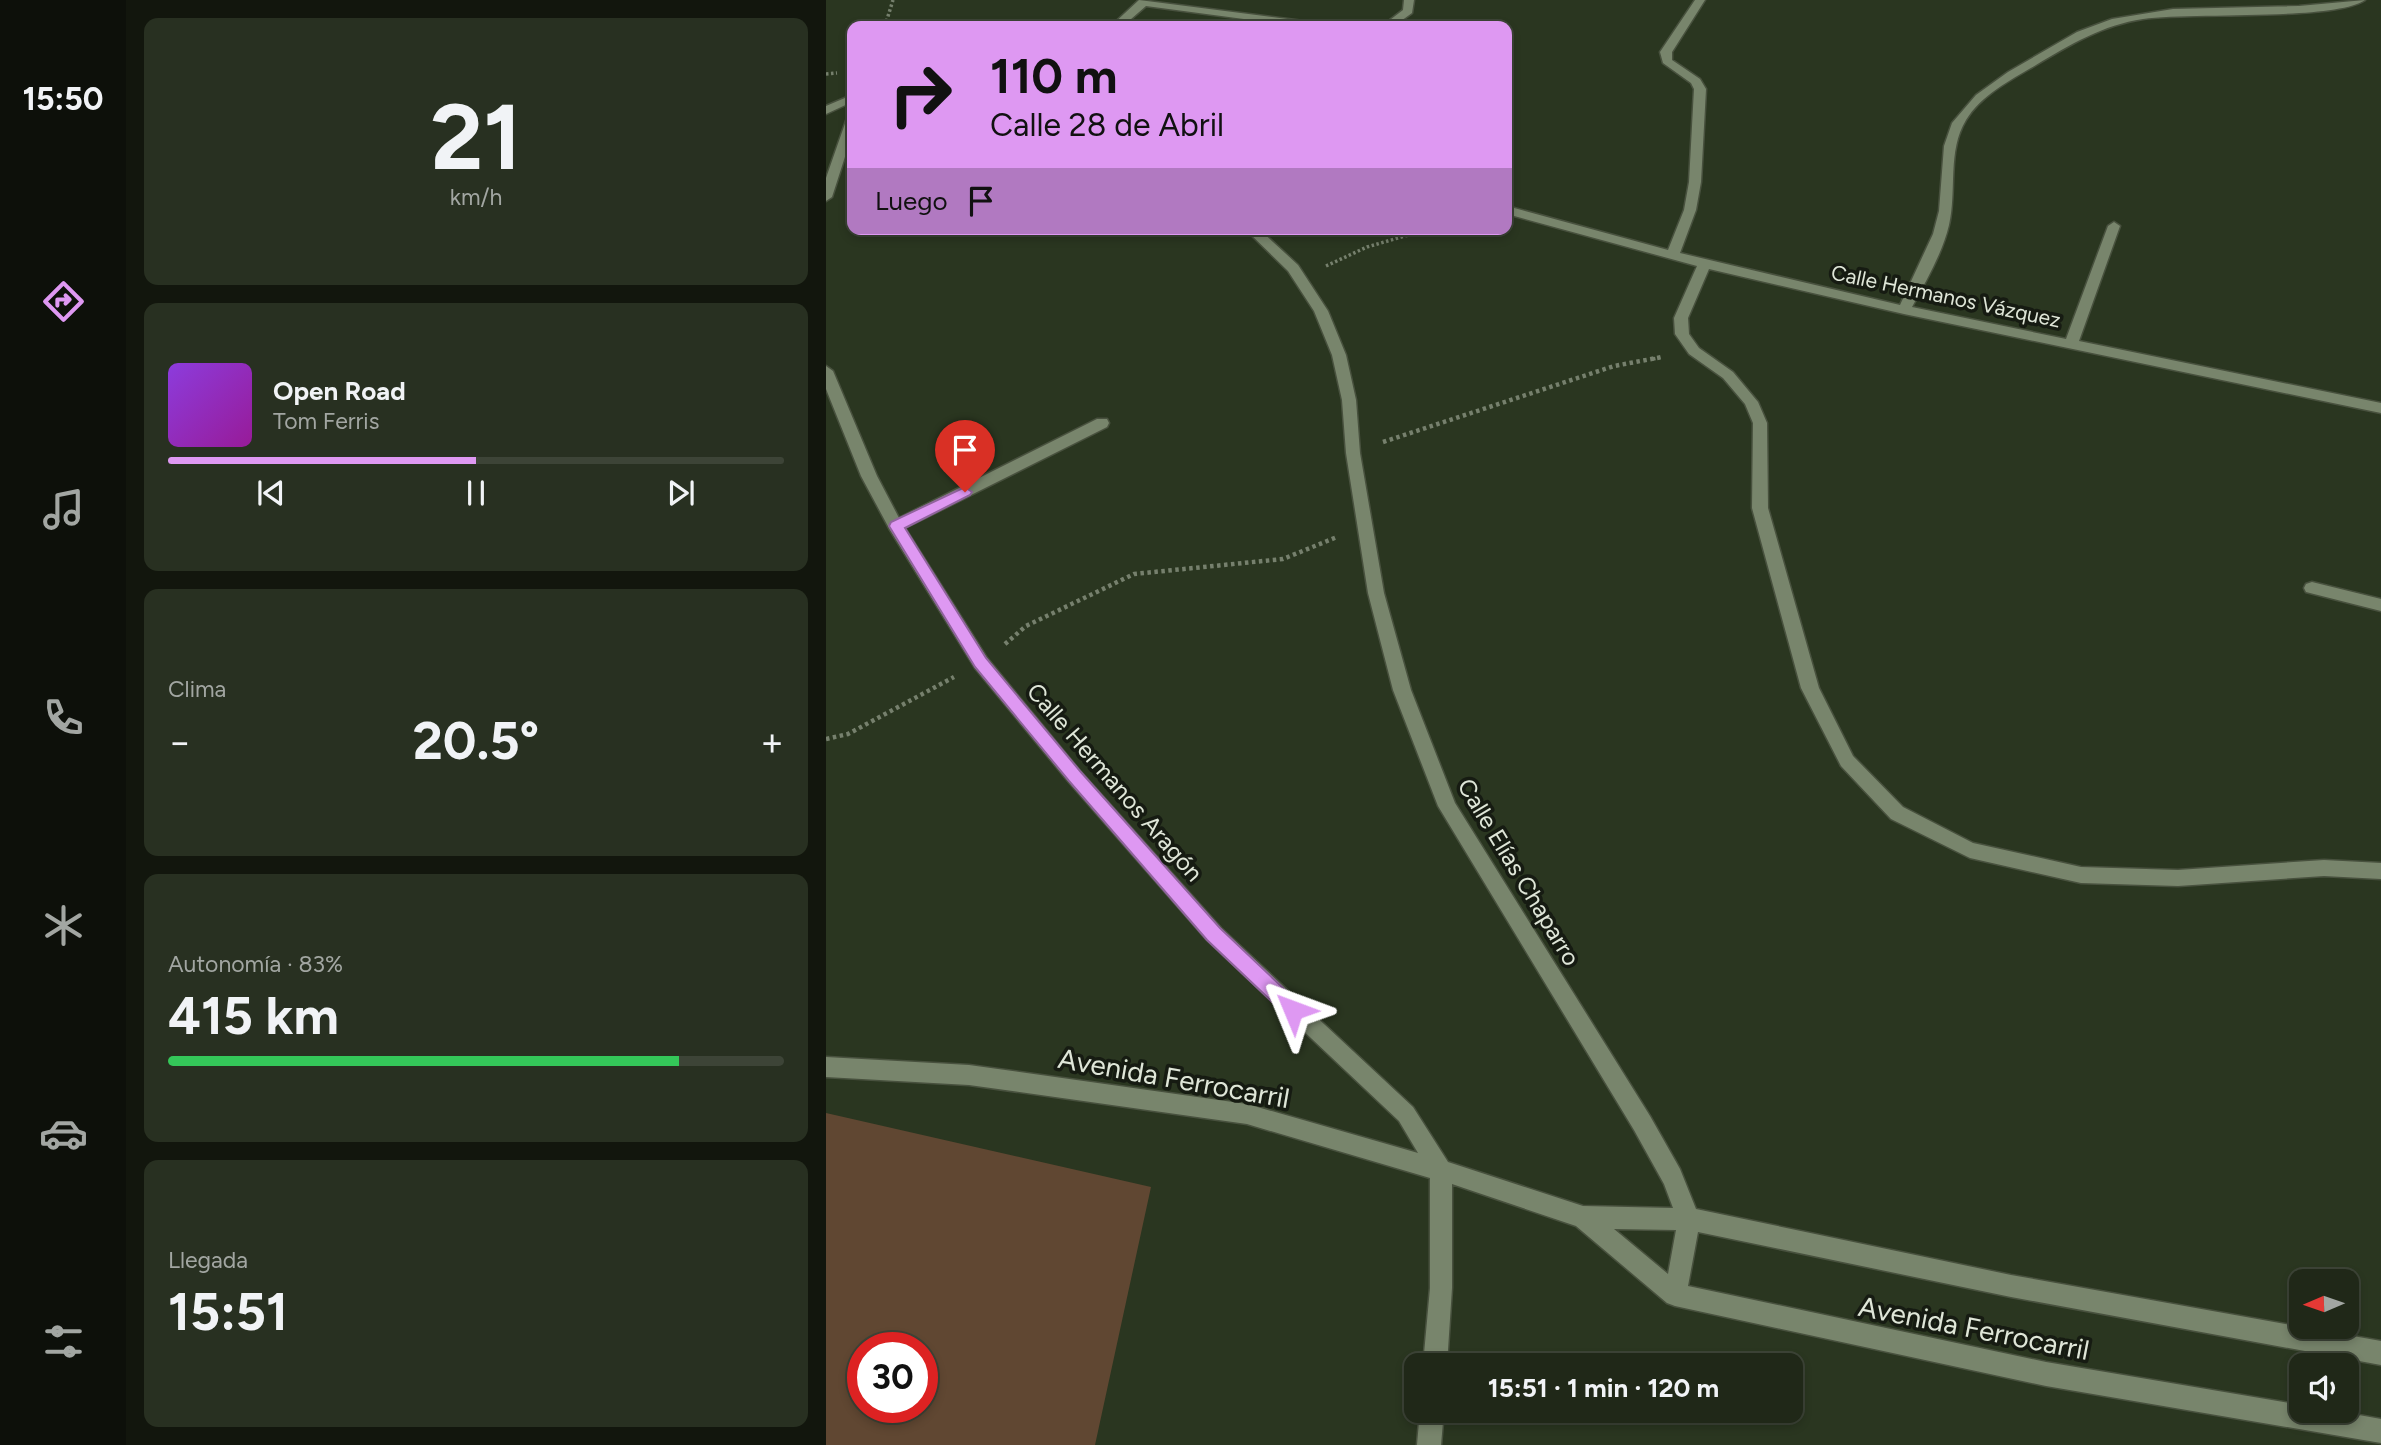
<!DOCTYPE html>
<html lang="es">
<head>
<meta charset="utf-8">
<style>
	body { margin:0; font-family:Figtree,sans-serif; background:#283021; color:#f1f3f6; height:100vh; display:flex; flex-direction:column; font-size:26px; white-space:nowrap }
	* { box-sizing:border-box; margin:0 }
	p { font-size:23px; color:#a2a6a2 }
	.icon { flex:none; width:38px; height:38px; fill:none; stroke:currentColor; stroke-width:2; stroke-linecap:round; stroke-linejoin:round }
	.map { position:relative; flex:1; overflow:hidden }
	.sheet { display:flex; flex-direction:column; gap:18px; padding:18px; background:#12160d; width:700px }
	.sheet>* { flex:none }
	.top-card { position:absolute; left:21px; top:21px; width:665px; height:214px; border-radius:14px; box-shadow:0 4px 10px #0003,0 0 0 2px #3d4437; background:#de98f2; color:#111; overflow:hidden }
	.needle { width:46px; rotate:268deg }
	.controls { position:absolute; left:1463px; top:1269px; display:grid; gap:14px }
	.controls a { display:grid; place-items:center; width:70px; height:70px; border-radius:14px; background:#202818; box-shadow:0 4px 10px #0003,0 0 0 2px #3d4437; font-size:35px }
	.speed { position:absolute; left:21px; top:1332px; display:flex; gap:14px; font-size:35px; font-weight:700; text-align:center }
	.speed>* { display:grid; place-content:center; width:91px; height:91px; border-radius:50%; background:#202818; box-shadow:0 4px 10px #0003,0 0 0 2px #3d4437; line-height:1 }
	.speed .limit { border:10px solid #d22; background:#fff; color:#111 }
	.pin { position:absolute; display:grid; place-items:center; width:60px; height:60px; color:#fff; margin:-72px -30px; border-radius:50% 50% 50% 0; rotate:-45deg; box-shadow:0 0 7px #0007 }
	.pin .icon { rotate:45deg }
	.me { position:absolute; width:77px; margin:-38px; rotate:314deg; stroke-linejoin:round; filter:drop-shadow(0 0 5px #0008) }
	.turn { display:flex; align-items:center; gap:24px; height:147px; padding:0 28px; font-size:32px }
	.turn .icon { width:91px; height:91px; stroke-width:2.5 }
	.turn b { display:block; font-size:49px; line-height:60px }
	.then { display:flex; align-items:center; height:66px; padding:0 28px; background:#0003; gap:14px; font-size:26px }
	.big { font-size:52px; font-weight:700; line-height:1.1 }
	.sheet .widget { flex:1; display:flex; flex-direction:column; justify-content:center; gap:10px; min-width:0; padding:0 24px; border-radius:14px; background:#283021 }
	.sheet .dial { align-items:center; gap:0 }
	.dial b { font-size:91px; line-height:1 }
	.song { display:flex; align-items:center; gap:21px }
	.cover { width:84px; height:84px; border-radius:10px; background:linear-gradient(135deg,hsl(270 70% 55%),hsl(300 70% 35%)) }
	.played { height:7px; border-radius:4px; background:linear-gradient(90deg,#de98f2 50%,#3d4437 50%) }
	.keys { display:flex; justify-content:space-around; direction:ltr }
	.heat { display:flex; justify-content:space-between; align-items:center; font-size:38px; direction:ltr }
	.charge { height:10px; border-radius:5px; background:linear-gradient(90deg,#34c759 83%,#3d4437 0) }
	.trip { position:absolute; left:578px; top:1353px; width:399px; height:70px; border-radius:14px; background:#202818; box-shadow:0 4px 10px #0003,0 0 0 2px #3d4437; font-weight:700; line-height:70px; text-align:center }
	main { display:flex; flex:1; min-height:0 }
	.dock { display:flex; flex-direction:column; width:126px; justify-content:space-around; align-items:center; background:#0d100a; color:#a2a6a2 }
	.dock .icon { width:49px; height:49px }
	.dock .active { color:#de98f2 }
	.dock b { font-size:32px; color:#f1f3f6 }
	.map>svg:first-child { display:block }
	.green { fill:#604732; fill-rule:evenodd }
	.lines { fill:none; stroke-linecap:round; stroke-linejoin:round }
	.street-casing { stroke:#48513e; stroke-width:3 }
	.path-far1 { stroke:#76806d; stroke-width:3.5; stroke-dasharray:2.5 2.5; stroke-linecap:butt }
	.path { stroke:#76806d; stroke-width:4.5; stroke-dasharray:3.5 3.5; stroke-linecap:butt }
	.street { fill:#78856c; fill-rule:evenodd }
	.route { fill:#de98f2; stroke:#90639d; stroke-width:2 }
	.labels { text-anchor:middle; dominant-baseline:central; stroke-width:7; stroke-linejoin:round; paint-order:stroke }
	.far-street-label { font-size:21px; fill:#dfe6d8; stroke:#161b12 }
	.street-label { font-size:24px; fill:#dfe6d8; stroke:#161b12 }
	.near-street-label { font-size:28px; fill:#dfe6d8; stroke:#161b12 }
</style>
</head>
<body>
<main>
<nav class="dock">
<b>15:50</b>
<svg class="icon active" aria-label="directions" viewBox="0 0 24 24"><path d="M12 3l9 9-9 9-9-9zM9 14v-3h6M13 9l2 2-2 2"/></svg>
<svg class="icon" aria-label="music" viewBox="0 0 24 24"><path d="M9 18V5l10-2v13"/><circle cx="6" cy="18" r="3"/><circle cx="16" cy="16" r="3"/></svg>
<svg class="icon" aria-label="phone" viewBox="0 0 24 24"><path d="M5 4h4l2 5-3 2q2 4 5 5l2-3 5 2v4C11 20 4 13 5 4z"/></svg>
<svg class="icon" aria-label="climate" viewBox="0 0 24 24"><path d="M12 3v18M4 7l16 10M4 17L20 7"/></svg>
<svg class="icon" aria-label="car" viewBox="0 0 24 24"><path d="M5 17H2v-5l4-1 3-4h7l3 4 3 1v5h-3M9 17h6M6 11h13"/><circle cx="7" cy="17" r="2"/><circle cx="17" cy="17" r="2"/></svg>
<svg class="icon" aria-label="filters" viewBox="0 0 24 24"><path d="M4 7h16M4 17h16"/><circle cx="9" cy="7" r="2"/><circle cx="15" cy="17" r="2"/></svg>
</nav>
<section class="sheet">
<div class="widget dial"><b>21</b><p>km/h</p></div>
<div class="widget">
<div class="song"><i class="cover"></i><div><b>Open Road</b><p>Tom Ferris</p></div></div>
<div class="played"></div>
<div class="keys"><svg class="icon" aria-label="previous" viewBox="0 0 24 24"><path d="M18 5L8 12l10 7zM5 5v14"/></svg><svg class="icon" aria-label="pause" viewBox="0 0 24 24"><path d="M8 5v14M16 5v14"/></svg><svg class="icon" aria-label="next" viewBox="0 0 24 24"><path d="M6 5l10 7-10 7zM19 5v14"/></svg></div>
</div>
<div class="widget"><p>Clima</p>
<div class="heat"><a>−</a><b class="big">20.5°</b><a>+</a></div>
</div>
<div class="widget"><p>Autonomía · 83%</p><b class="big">415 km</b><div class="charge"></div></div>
<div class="widget"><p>Llegada</p><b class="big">15:51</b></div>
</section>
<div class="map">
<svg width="1555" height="1445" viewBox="0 0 1555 1445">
	<rect width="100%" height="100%" fill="#2a3620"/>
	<path class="green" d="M0,1113L325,1187L269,1445H0ZM37,1348H96V1407H37Z"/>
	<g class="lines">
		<defs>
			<path id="street" d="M313,0L493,23L498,26H471L320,6L297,26H285Z
				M578,0H588L586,13L568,26H556L577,10Z
				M869,0H879L846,52V60L874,79L880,89L875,182L870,210L854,253L1074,305L1107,234L1113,211L1118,146L1126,123L1150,95L1182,72L1251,32L1286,19L1347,9L1473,6L1539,0C1509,21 1364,12 1317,19C1277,25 1245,44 1210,65C1186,79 1155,95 1140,120C1121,151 1131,191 1123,225C1116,254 1100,281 1086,307L1240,339L1282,226L1288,222L1294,226L1253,341L1555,403V413L1078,314L883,269L862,318L863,334L873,348L907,372L932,402L941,423L942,508L993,688L1027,756L1077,807L1147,843L1255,867L1352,870L1498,860L1555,863V879L1498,876L1352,886L1255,883L1144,858L1065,819L1015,766L975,688L926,508L927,423L919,404L897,378L863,354L849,334L848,318L871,266L681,214V206L842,250L858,210L863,182L868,89L865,83L837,63L834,52Z
				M26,95V102L0,114V106Z
				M22,115H26V135L6,197L0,201V178Z
				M419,229H433L472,265L502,311L520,355L530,400L534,453L558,593L585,690L629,803L824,1116L854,1169L870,1209L1185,1275L1555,1341V1365L1185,1297L872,1232L862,1286L1220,1362L1475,1405V1410H1505L1555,1419V1443L1220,1386L849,1306L841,1303L750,1226L626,1184V1288L621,1365H597L604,1288V1178L421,1124L143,1085L0,1077V1057L143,1065L421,1104L592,1153L573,1121L381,940L242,781L149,668L64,530L35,476L0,389V366L7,371L51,476L73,518L271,419H281L283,423L281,427L79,528L161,658L254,771L395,928L587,1107L622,1162L757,1206L847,1208L838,1184L808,1130L612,806L567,690L542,593L520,453L516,400L506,355L488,311L462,271ZM788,1229L850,1230L842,1274Z
				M1486,582L1555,599V611L1480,592L1478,588L1480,584Z
				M594,1410H618L615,1445H591Z"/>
		</defs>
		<use href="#street" class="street-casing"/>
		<path class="path-far1" d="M59,26L67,0
			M0,74L11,73
			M500,266L541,247L603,229
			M827,359L836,357"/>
		<path class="path" d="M557,442L788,366L836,357
			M179,644L200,626L308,574L457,559L511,537
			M0,739L22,734L128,677"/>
		<use href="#street" class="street"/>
	</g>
	<path class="route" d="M139,487L146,492L144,495L79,528L160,658L254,771L394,928L474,1004L476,1010L474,1016L467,1019L461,1016L381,940L243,781L149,667L63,526L65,522Z"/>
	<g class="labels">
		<g class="far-street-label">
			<text transform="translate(1120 296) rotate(12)">Calle Hermanos Vázquez</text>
		</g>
		<g class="street-label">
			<text transform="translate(289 782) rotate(49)">Calle Hermanos Aragón</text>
			<text transform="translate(693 872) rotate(59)">Calle Elías Chaparro</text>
		</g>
		<g class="near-street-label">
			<text transform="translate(348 1078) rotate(10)">Avenida Ferrocarril</text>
			<text transform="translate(1148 1328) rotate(11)">Avenida Ferrocarril</text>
		</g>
	</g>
</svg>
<div class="controls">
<a><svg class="needle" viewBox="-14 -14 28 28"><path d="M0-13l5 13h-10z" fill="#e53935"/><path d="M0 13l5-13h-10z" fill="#a2a6a2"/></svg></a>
<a><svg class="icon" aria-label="sound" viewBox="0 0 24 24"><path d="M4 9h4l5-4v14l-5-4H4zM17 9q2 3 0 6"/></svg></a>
</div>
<div class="speed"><div class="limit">30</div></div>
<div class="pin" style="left:139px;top:492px;background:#d93025"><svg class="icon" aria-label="arrive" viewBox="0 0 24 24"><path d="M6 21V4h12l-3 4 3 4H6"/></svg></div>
<svg class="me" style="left:467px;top:1010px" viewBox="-20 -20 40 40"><path d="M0-17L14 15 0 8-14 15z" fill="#de98f2" stroke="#fff" stroke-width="4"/></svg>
<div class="trip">15:51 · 1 min · 120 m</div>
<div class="top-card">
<div class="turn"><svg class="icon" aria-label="right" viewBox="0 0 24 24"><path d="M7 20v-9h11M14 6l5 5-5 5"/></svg><div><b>110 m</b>Calle 28 de Abril</div></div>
<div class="then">Luego<svg class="icon" aria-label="arrive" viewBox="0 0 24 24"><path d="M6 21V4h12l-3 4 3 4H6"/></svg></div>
</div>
</div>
</main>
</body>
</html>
